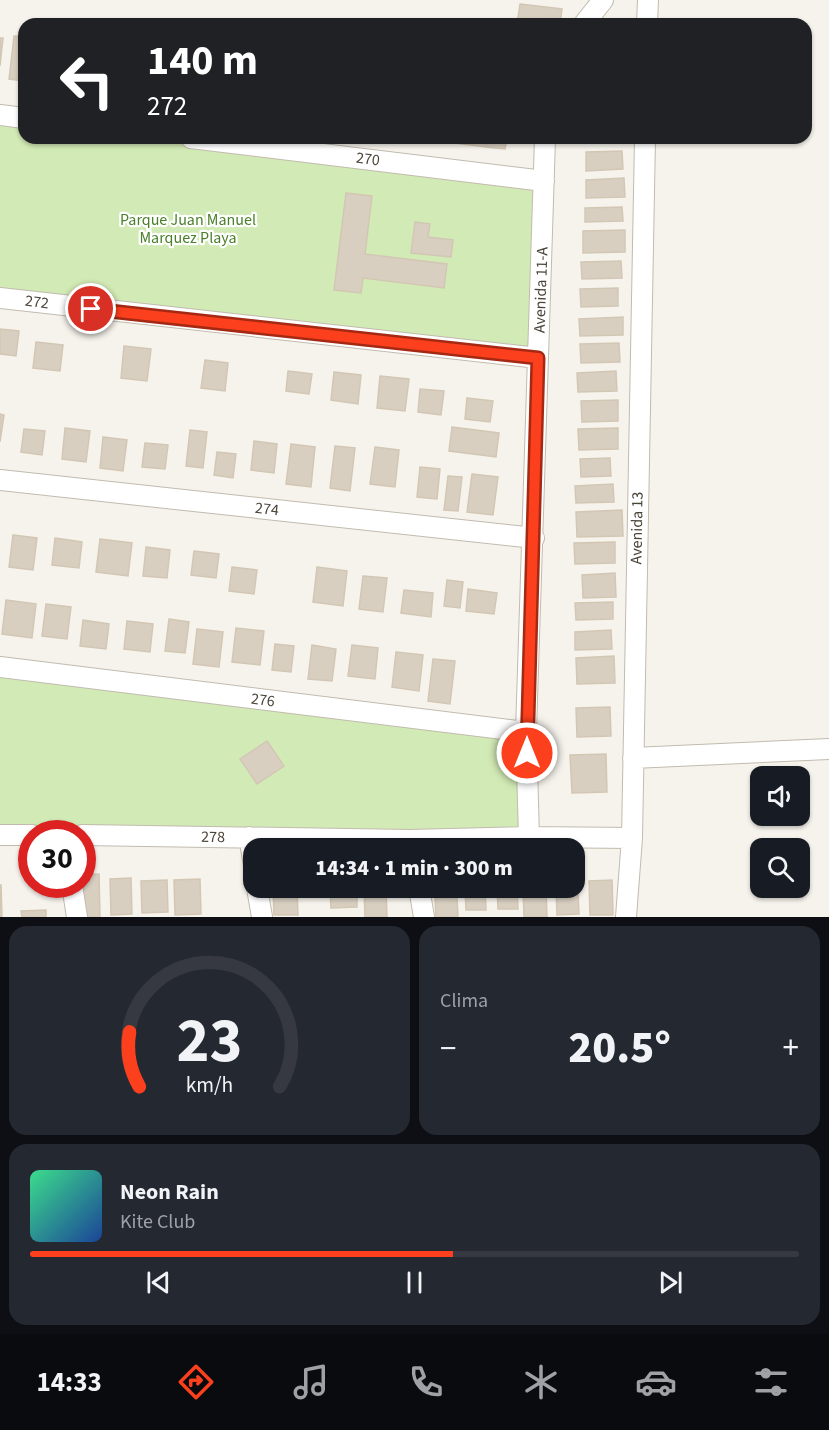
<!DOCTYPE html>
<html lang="es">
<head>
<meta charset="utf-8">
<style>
	body { margin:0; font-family:"Source Sans 3",sans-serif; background:#242831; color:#f1f3f6; height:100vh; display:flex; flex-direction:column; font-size:22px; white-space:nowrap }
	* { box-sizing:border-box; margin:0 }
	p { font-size:20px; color:#9ea1a6 }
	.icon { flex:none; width:33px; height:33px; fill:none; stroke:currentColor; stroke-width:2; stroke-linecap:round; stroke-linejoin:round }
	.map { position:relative; height:917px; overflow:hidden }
	.side { display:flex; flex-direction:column; gap:9px; padding:9px; background:#0d0f14; flex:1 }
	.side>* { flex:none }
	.top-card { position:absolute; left:18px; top:18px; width:794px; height:126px; border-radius:18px; box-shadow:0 2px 4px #0004; background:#202124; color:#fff; overflow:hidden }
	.buttons { position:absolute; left:750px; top:766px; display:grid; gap:12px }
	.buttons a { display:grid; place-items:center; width:60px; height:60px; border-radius:12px; background:#171b24; box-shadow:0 2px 4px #0004; font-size:30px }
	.speed { position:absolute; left:18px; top:820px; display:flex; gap:12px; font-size:30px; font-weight:700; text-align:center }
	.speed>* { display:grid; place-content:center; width:78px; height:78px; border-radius:50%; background:#171b24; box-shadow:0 2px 4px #0004; line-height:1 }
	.speed .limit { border:9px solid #d22; background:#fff; color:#111 }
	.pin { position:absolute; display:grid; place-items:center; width:51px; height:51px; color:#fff; margin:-26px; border:3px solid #fff; border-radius:50%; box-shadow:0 2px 6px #0007 }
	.me { position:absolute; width:66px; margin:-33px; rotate:0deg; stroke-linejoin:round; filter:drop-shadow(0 0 4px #0008) }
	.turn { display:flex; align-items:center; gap:21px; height:126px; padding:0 30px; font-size:27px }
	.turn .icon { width:78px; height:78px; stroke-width:2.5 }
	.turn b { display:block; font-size:42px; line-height:51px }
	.big { font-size:45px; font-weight:800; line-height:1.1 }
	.side .tile { flex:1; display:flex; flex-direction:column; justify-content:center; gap:9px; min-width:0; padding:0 21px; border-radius:18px; background:#242831 }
	.side .dial { align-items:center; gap:0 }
	.dial svg { height:156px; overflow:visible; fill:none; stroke:#363941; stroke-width:7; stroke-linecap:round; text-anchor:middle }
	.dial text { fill:#f1f3f6; stroke:none }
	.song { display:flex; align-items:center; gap:18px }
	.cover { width:72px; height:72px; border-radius:9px; background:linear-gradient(135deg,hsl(150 70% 55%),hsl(220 70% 35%)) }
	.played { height:6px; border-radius:3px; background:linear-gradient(90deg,#fc3f1d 55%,#363941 55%) }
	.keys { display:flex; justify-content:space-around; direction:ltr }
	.heat { display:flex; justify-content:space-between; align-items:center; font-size:33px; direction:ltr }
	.side .tiles { flex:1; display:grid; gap:9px; grid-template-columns:1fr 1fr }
	.tile:last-child { grid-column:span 2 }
	.trip { position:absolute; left:243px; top:838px; width:342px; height:60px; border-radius:18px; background:#171b24; box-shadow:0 2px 4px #0004; font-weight:800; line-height:60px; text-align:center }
	.dock { display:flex; height:96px; justify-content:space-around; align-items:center; background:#090b0e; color:#9ea1a6 }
	.dock .icon { width:42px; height:42px }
	.dock .current { color:#fc3f1d }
	.dock b { font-size:27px; color:#f1f3f6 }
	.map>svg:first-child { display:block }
	.green { fill:#d2eab5 }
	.building { fill:#d8cfc1; stroke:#d3c7b4; stroke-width:1.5 }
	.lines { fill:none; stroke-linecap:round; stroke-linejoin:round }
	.minor-casing { stroke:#c2bbae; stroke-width:22 }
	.minor { stroke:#fff; stroke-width:20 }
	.route-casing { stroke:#a42913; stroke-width:15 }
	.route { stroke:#fc3f1d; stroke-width:10 }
	.labels { text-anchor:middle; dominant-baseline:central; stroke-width:4.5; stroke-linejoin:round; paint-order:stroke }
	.street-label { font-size:16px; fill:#4b4439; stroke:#fff }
	.park-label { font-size:16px; fill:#4a7f2a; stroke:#fff }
</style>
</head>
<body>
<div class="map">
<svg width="829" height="917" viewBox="0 0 829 917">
	<rect width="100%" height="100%" fill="#f6f3ec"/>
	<path class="green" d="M0,115L24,118V138H191L544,181L538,358L0,298Z
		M0,667L526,732L529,837L0,835Z"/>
	<path class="building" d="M520,4L562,9L560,24H517Z
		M14,36L24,37V81L9,79Z
		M0,38H3L0,66Z
		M456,138H487L486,147L455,143Z
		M487,138H507L505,149L486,147Z
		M589,138H621V140L589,141Z
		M622,151L623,169L586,171V152Z
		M624,178L625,197L586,198V180Z
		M346,193L372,196L365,254L447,264L444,288L363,278L361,293L334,290Z
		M622,207L623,221L585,222V208Z
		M415,222L430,224L428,237L453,240L451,257L411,253Z
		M625,230V252L583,253V231Z
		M621,261L622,278L582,279L581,262Z
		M618,288V306L581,307L580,289Z
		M623,317V335L580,336L579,319Z
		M0,329L19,331L16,356L0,354Z
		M36,342L63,345L60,371L33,368Z
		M619,343L620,362L581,363L580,344Z
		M124,346L151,349L147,381L121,378Z
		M205,360L228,363L225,391L201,388Z
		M288,371L312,374L309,394L286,391Z
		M616,371L617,391L578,392L577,373Z
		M334,372L361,375L358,404L331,400Z
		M380,376L409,379L405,411L377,408Z
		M420,389L444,391L441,415L418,412Z
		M467,398L493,401L490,422L465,419Z
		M618,400V421L582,422L581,401Z
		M0,414L4,415L0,442Z
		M452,427L499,433L496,457L449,451Z
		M65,428L90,431L86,462L62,459Z
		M618,428V449L579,450L578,429Z
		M24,429L45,431L42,455L21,452Z
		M190,430L207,432L203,468L186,466Z
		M103,437L127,440L123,471L100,468Z
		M254,441L277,444L274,473L251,470Z
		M145,443L168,445L165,469L142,467Z
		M291,444L315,447L311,487L286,484Z
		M335,446L355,448L350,491L330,488Z
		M375,447L399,450L395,487L370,484Z
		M217,452L236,454L233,478L214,475Z
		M610,458L611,476L581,477L580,459Z
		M420,467L440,469L437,499L417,497Z
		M472,474L498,477L493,515L467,512Z
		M448,476L462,477L458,511L444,510Z
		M613,484L614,502L576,503L575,486Z
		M622,510L623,536L577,537L576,512Z
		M13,535L37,538L33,570L9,567Z
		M55,538L82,542L79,568L52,565Z
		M100,539L132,543L128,576L96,572Z
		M615,542V563L575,564L574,543Z
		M146,547L170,550L167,578L143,576Z
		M194,551L219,554L216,578L191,575Z
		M232,567L257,570L254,594L229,591Z
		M317,567L347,571L343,606L313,602Z
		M615,573L616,597L583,598L582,575Z
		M363,576L387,578L383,612L359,609Z
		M447,580L463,582L460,608L444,606Z
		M468,589L497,593L494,614L466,611Z
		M404,590L433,593L431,617L401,613Z
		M6,600L36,604L32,638L2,634Z
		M613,602V619L576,620L575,603Z
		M46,604L71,607L67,639L42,636Z
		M169,619L189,622L185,653L165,651Z
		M83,620L109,624L106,649L80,646Z
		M127,621L153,624L150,652L124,649Z
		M236,628L264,631L260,665L232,662Z
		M197,629L223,632L219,667L193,664Z
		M611,630L612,649L575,650V632Z
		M275,644L294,646L291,672L272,670Z
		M312,645L336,649L332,681L308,679Z
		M352,645L378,648L375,679L348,676Z
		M396,652L423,655L419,691L392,687Z
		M614,656L615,683L577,684L576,658Z
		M433,659L455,661L450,704L428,701Z
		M610,707L611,736L577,737L576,708Z
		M267,741L284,766L257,784L240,759Z
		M606,754L607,792L572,793L570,755Z
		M574,869H577L579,914L557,915L556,888H574Z
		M99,874L100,917H84L83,875Z
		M131,878L132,914L111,915L110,879Z
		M200,879L201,914L175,915L174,880Z
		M167,880L168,912L142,913L141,881Z
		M612,880L613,915H590L589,881Z
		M0,885H1L2,917H0Z
		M273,888H297L298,915H274Z
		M330,888H357V907L331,908Z
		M364,888H386L387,917H365Z
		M465,888H485L486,910H466Z
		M497,888H517L518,909H498Z
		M523,888H546L547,917H524Z
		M457,897L458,917H436L435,898Z
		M46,910V917H22L21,911Z"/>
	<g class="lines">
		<defs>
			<path id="minor" d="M584,24L603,0
				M647,24L648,0
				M0,115L24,118
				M191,138L544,181
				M0,298L538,358
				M0,480L534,538
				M0,667L526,732
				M633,758L829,749
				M0,835H32
				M82,835L410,840L529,837L632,838
				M249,837L254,865
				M529,837L526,732L545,138
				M72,885L77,917
				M257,888L262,917
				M419,888L424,917
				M626,917L632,838L645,138"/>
		</defs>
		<use href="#minor" class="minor-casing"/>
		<use href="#minor" class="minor"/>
	</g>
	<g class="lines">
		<defs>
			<path id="route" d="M91,309L538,358L527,753"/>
		</defs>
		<use href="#route" class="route-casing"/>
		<use href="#route" class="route"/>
	</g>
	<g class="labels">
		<g class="street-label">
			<text transform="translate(368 159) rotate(7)">270</text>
			<text transform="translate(541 290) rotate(-88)">Avenida 11-A</text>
			<text transform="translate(37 302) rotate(7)">272</text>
			<text transform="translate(267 509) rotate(6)">274</text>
			<text transform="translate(637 528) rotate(-89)">Avenida 13</text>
			<text transform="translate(263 700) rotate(7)">276</text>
			<text transform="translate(213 837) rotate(1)">278</text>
		</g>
		<g class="park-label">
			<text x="188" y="220">Parque Juan Manuel<tspan x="188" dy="18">Marquez Playa</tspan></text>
		</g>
	</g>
</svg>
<div class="buttons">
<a><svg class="icon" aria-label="sound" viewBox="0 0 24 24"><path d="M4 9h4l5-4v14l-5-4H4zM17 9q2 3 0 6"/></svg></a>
<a><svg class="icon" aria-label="search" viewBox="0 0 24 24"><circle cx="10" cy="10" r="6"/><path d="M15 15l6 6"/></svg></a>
</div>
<div class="speed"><div class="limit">30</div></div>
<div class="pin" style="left:91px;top:309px;background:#d93025"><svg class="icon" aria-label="arrive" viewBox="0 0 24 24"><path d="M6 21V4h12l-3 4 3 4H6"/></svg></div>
<svg class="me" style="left:527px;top:753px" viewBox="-20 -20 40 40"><circle r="17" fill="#fc3f1d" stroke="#fff" stroke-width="3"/><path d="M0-11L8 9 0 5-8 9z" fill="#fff"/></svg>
<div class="trip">14:34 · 1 min · 300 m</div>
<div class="top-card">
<div class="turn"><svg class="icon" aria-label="left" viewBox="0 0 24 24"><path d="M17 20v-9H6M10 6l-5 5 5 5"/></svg><div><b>140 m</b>272</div></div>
</div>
</div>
<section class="side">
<div class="tiles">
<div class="tile dial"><svg viewBox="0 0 100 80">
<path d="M14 69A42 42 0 1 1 86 69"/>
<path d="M14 69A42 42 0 0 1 9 41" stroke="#fc3f1d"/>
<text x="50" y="56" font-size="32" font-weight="700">23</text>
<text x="50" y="72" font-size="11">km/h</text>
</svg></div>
<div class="tile"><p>Clima</p>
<div class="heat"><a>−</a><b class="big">20.5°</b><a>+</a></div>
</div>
<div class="tile">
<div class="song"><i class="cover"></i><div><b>Neon Rain</b><p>Kite Club</p></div></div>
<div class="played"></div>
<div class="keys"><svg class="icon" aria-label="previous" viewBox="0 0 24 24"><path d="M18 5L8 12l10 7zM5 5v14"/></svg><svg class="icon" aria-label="pause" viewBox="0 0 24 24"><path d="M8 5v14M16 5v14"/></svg><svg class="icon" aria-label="next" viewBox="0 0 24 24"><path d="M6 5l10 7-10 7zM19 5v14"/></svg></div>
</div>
</div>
</section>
<nav class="dock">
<b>14:33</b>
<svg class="icon current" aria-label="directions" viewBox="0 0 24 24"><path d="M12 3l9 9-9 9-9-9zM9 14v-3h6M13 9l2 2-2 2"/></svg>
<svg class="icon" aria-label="music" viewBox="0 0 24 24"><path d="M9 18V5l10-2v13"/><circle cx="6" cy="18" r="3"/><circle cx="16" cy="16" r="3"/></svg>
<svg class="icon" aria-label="phone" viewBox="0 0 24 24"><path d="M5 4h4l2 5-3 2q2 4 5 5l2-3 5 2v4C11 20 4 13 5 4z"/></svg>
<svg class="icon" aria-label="climate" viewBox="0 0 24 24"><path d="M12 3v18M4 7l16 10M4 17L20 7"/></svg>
<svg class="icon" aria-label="car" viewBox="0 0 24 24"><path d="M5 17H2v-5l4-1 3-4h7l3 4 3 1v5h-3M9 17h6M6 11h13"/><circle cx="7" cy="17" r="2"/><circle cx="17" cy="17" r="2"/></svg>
<svg class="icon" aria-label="filters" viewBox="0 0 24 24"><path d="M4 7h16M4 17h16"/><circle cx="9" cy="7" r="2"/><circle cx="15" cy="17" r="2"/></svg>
</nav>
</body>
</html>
